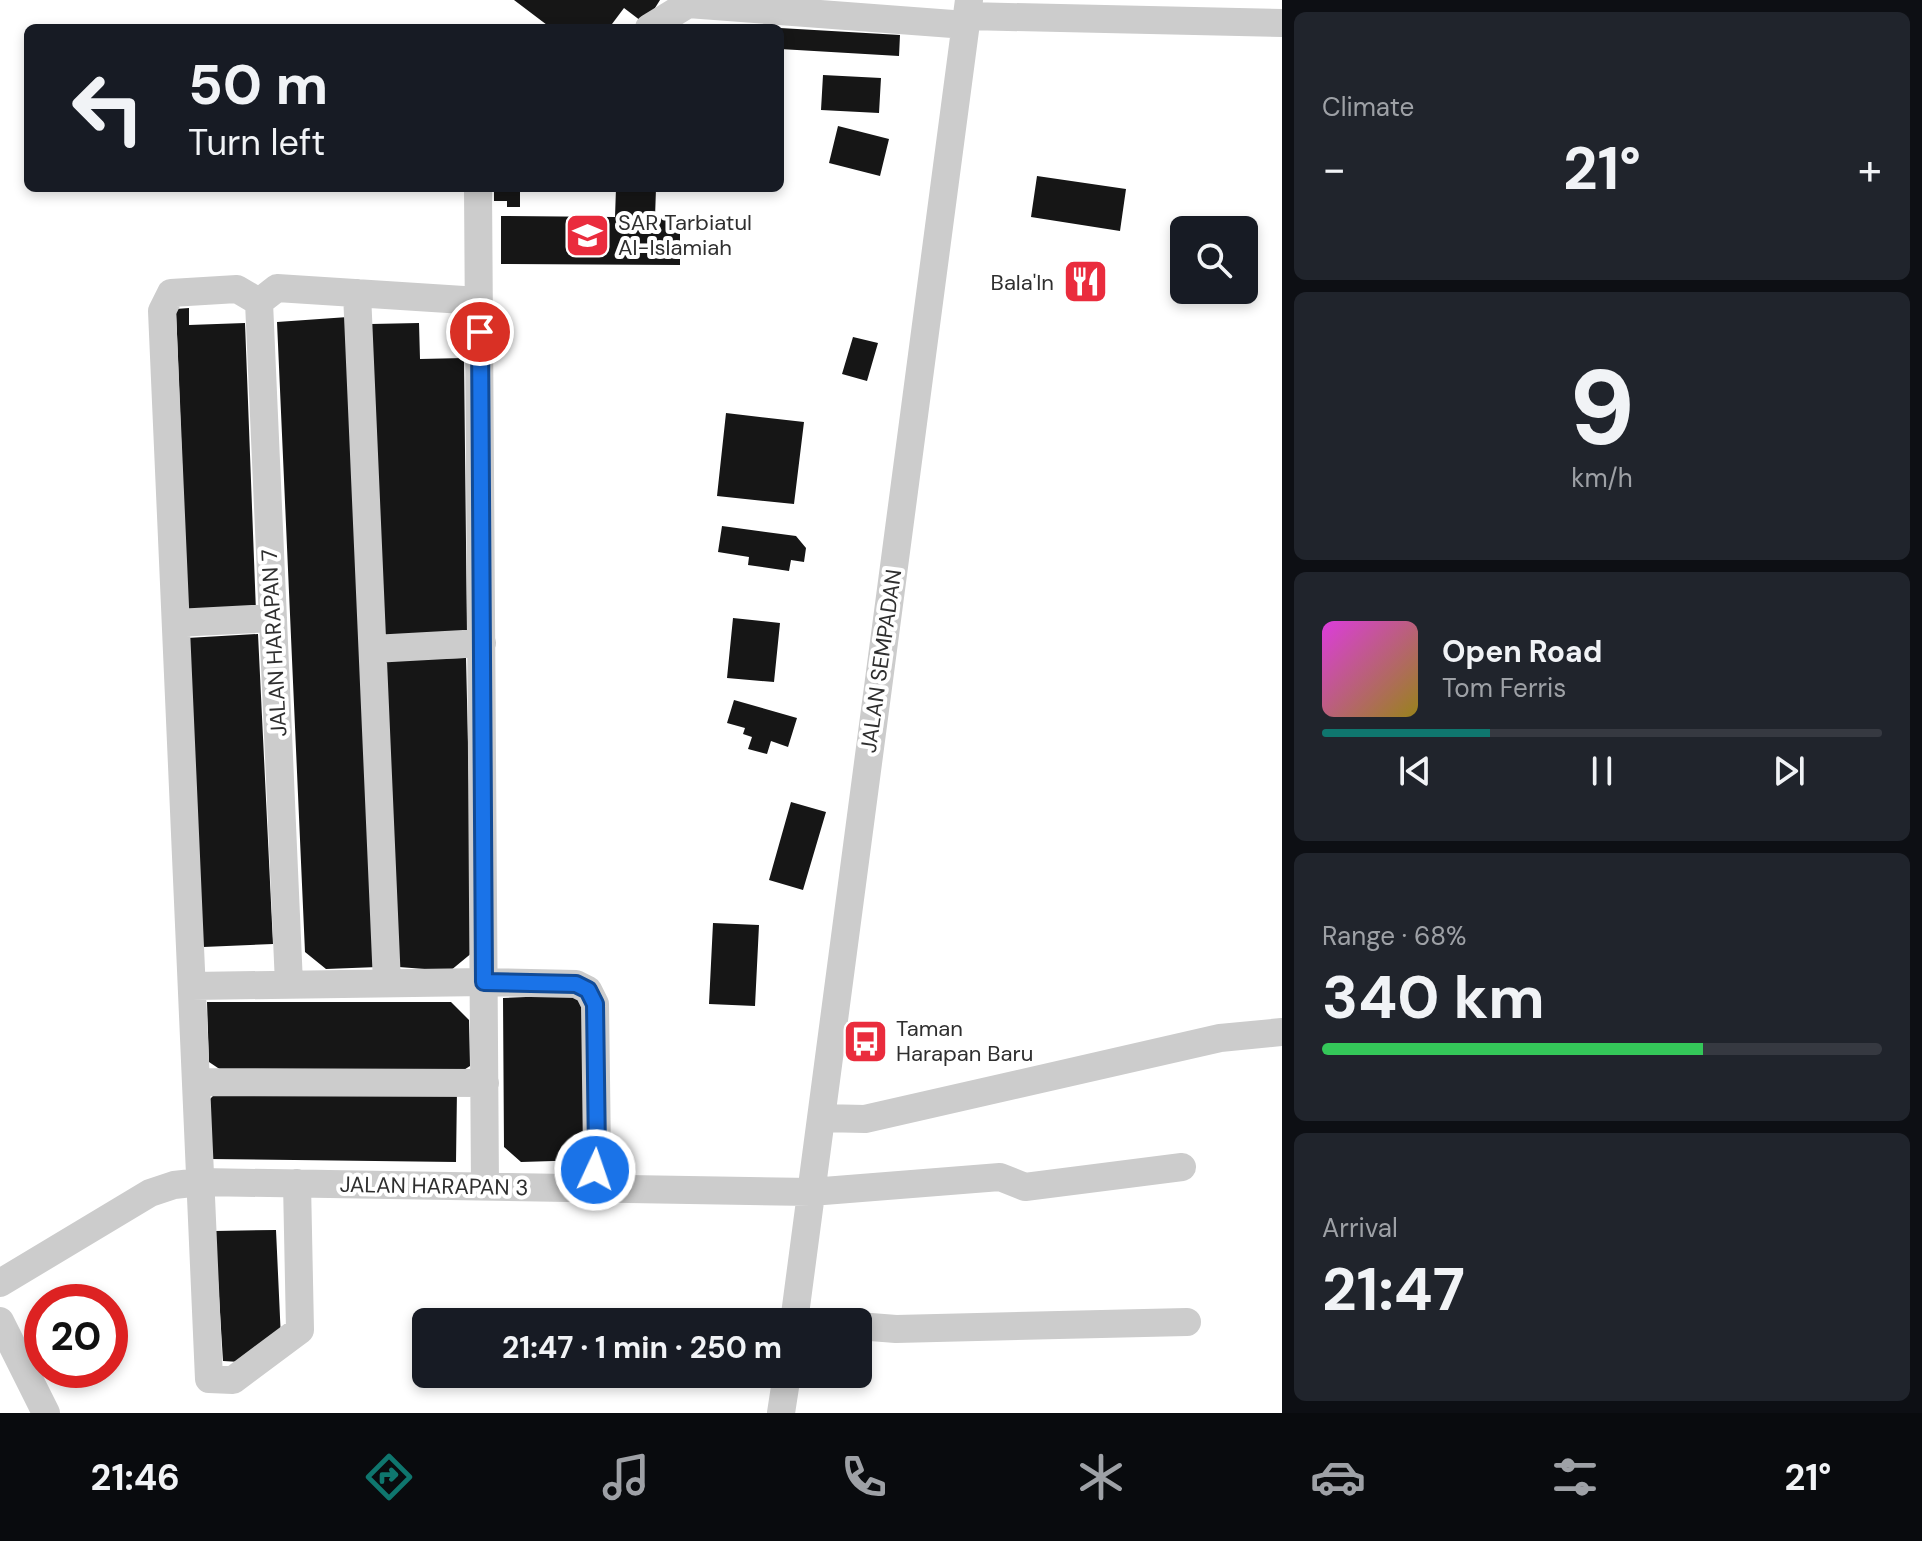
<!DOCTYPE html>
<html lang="en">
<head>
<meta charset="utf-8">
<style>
	body { margin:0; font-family:"DM Sans",sans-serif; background:#20242c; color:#f1f3f6; height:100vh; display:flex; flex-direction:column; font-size:30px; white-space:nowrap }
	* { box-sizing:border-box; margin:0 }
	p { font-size:26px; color:#9ea1a6 }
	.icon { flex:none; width:44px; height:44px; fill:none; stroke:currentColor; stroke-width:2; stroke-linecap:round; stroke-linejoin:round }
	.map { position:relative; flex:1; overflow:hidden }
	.details { display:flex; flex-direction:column; gap:12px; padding:12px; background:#0d0f14; width:640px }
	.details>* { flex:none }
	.banner { position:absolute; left:24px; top:24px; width:760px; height:168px; border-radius:12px; box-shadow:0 4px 12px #0003; background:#171b24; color:#f1f3f6; overflow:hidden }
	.controls { position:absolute; left:1170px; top:216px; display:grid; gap:16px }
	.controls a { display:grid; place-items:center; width:88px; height:88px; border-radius:12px; background:#171b24; box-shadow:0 4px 12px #0003; font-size:40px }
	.speed { position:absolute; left:24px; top:1284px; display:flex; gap:16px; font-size:40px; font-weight:700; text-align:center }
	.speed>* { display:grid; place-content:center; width:104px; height:104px; border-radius:50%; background:#171b24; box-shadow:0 4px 12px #0003; line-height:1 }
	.speed .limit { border:12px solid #d22; background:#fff; color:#111 }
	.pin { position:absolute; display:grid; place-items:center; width:68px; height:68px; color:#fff; margin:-34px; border:4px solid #fff; border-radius:50%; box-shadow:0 2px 8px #0007 }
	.me { position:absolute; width:88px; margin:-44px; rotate:3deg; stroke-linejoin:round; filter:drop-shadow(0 0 6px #0008) }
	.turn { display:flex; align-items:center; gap:28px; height:168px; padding:0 32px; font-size:36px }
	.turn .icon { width:104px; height:104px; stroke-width:2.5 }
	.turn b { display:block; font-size:56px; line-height:68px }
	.big { font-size:60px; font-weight:700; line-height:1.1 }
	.details .widget { flex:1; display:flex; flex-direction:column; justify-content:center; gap:12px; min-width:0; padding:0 28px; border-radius:12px; background:#20242c }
	.details .dial { align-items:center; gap:0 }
	.dial b { font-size:104px; line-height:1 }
	.song { display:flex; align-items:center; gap:24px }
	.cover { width:96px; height:96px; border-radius:12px; background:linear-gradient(135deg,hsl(300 70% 55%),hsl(50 70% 35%)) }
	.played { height:8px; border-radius:4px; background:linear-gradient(90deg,#0f766e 30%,#363941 30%) }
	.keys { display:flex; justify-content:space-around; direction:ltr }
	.heat { display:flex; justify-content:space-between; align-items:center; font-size:44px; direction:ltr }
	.charge { height:12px; border-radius:6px; background:linear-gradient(90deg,#34c759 68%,#363941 0) }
	.trip { position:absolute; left:412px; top:1308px; width:460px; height:80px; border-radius:12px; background:#171b24; box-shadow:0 4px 12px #0003; font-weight:700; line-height:80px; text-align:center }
	.menu { display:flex; height:128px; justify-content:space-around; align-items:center; background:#090b0e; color:#9ea1a6 }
	.menu .icon { width:56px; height:56px }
	.menu .current { color:#0f766e }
	.menu b { font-size:36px; color:#f1f3f6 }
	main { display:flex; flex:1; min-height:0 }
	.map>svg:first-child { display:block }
	.building { fill:#161616 }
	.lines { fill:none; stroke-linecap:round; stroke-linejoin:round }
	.minor { stroke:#ccc; stroke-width:28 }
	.route-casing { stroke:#114b97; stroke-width:20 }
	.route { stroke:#1a73e8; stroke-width:14 }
	.labels { text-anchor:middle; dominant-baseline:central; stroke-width:8; stroke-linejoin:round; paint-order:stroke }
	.poi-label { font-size:22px; fill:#2f2f2f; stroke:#fff; text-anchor:start }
	.street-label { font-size:22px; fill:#2f2f2f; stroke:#fff }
</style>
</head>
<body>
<main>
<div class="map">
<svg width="1282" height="1413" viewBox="0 0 1282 1413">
	<rect width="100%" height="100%" fill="#fff"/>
	<path class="building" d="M514,0H660L645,24L624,8L609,28H551Z
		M780,28L900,35L899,56L780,49Z
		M823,75L881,78L879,113L821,110Z
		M838,126L889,139L880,176L829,163Z
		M1037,176L1126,189L1120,231L1031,217Z
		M494,188H520V207H507V201H494Z
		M616,188H656L655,218H680V265L501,264V216L615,217Z
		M189,308V325L245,323L256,612L188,615L176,309Z
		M348,317L378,967L326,969L305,952L277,322Z
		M419,323L420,359L464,358L467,635L385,636L371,324Z
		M853,337L878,343L867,381L842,374Z
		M726,413L804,422L794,504L717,496Z
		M722,526L796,536L806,548L804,562L791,560L789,571L748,565L749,557L718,552Z
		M733,618L780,623L774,682L727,678Z
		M258,634L273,944L203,947L187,638Z
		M466,658L473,952L450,971L399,967L386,660Z
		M734,700L797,718L788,747L771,741L767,754L748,749L752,737L743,734L745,728L727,723Z
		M791,802L826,812L803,890L769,880Z
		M713,923L759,925L755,1006L709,1004Z
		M575,995L582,1001L586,1160L521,1162L504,1147L503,998Z
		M207,1002H451L469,1020L470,1066L459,1073L221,1070L209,1062Z
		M457,1089L456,1162L211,1159L210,1099L218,1091Z
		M276,1230L281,1339L240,1362L223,1361L215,1231Z"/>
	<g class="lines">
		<path class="minor" d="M688,4L966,25
			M967,16L1282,23
			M649,28L688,4L689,0
			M478,188L485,1186
			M357,293L387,983
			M259,302L237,289L171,293L162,311L209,1379L233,1380L300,1330L297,1183
			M259,302L289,984
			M259,302L277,288L479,301
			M176,623L273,618
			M373,649L482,643
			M192,986L484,982L576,984L588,990L595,1004L597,1152L592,1188
			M196,1082L485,1083
			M821,1118L865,1119L1220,1038L1282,1032
			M0,1283L150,1193L174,1185L201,1182L811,1192L1000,1177L1025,1187L1182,1167
			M0,1321L46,1413
			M794,1322L969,0
			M858,1326L896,1329L1187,1322
			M781,1413L787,1374"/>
	</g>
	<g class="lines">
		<defs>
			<path id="route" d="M480,332L484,982L576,984L588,990L595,1004L597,1152L595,1170"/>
		</defs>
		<use href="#route" class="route-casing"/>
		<use href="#route" class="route"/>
	</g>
	<defs>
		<symbol id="school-square" viewBox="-11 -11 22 22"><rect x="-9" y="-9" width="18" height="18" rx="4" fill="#ea2c3d" stroke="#fff"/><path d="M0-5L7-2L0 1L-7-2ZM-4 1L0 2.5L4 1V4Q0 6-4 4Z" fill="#fff"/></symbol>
		<symbol id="restaurant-square" viewBox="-11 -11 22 22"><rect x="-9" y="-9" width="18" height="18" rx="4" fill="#ea2c3d" stroke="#fff"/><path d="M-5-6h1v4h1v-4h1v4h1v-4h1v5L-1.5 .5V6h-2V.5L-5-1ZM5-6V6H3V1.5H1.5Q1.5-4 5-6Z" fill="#fff"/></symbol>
		<symbol id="bus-square" viewBox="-11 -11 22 22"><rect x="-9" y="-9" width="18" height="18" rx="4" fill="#ea2c3d" stroke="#fff"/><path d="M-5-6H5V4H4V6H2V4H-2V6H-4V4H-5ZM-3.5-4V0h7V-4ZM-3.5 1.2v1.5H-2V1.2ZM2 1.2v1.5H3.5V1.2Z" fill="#fff"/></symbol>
	</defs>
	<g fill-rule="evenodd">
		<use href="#school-square" x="562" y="210" width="51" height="51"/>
		<use href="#restaurant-square" x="1060" y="256" width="51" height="51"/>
		<use href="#bus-square" x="840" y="1016" width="51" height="51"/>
	</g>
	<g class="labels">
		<g class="poi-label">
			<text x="618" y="222">SAR Tarbiatul<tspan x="618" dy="25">Al-Islamiah</tspan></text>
			<text x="1054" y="282" text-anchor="end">Bala'In</text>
			<text x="896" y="1028">Taman<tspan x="896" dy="25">Harapan Baru</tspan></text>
		</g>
		<g class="street-label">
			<text transform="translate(274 643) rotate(-93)">JALAN HARAPAN 7</text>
			<text transform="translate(881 661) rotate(-82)">JALAN SEMPADAN</text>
			<text transform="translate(434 1186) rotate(1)">JALAN HARAPAN 3</text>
		</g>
	</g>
</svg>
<div class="controls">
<a><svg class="icon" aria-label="search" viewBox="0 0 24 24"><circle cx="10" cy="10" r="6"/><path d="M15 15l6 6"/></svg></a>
</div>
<div class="speed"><div class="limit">20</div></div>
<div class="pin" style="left:480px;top:332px;background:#d93025"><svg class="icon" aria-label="arrive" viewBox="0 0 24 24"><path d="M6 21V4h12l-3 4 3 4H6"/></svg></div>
<svg class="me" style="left:595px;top:1170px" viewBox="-20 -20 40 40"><circle r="17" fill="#1a73e8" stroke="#fff" stroke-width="3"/><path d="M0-11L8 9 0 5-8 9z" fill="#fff"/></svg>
<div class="trip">21:47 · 1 min · 250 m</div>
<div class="banner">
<div class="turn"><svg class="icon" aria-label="left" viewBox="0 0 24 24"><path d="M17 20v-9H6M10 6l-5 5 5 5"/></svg><div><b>50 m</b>Turn left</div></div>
</div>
</div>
<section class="details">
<div class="widget"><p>Climate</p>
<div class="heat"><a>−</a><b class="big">21°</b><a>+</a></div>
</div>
<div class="widget dial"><b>9</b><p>km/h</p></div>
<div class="widget">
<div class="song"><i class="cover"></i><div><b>Open Road</b><p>Tom Ferris</p></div></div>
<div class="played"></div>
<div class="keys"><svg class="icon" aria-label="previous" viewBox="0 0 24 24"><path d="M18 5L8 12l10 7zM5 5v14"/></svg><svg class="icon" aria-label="pause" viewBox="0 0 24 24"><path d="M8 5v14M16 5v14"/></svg><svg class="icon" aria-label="next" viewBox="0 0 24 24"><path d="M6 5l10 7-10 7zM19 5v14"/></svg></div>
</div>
<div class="widget"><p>Range · 68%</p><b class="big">340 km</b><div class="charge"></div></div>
<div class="widget"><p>Arrival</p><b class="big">21:47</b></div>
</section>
</main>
<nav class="menu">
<b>21:46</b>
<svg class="icon current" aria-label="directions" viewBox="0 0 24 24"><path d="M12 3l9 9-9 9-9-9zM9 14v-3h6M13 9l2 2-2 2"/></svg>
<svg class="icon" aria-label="music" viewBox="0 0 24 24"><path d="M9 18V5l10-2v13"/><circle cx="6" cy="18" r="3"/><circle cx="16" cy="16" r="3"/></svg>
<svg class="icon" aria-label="phone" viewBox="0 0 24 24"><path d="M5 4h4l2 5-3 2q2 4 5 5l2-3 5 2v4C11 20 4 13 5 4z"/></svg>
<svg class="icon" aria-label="climate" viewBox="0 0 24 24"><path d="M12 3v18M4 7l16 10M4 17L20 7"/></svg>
<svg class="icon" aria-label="car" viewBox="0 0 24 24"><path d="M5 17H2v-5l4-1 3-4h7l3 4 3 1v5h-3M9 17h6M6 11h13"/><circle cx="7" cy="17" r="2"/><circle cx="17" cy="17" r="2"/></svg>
<svg class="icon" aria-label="filters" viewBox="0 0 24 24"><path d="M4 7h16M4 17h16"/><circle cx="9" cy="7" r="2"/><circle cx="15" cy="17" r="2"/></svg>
<b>21°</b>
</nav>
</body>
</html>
